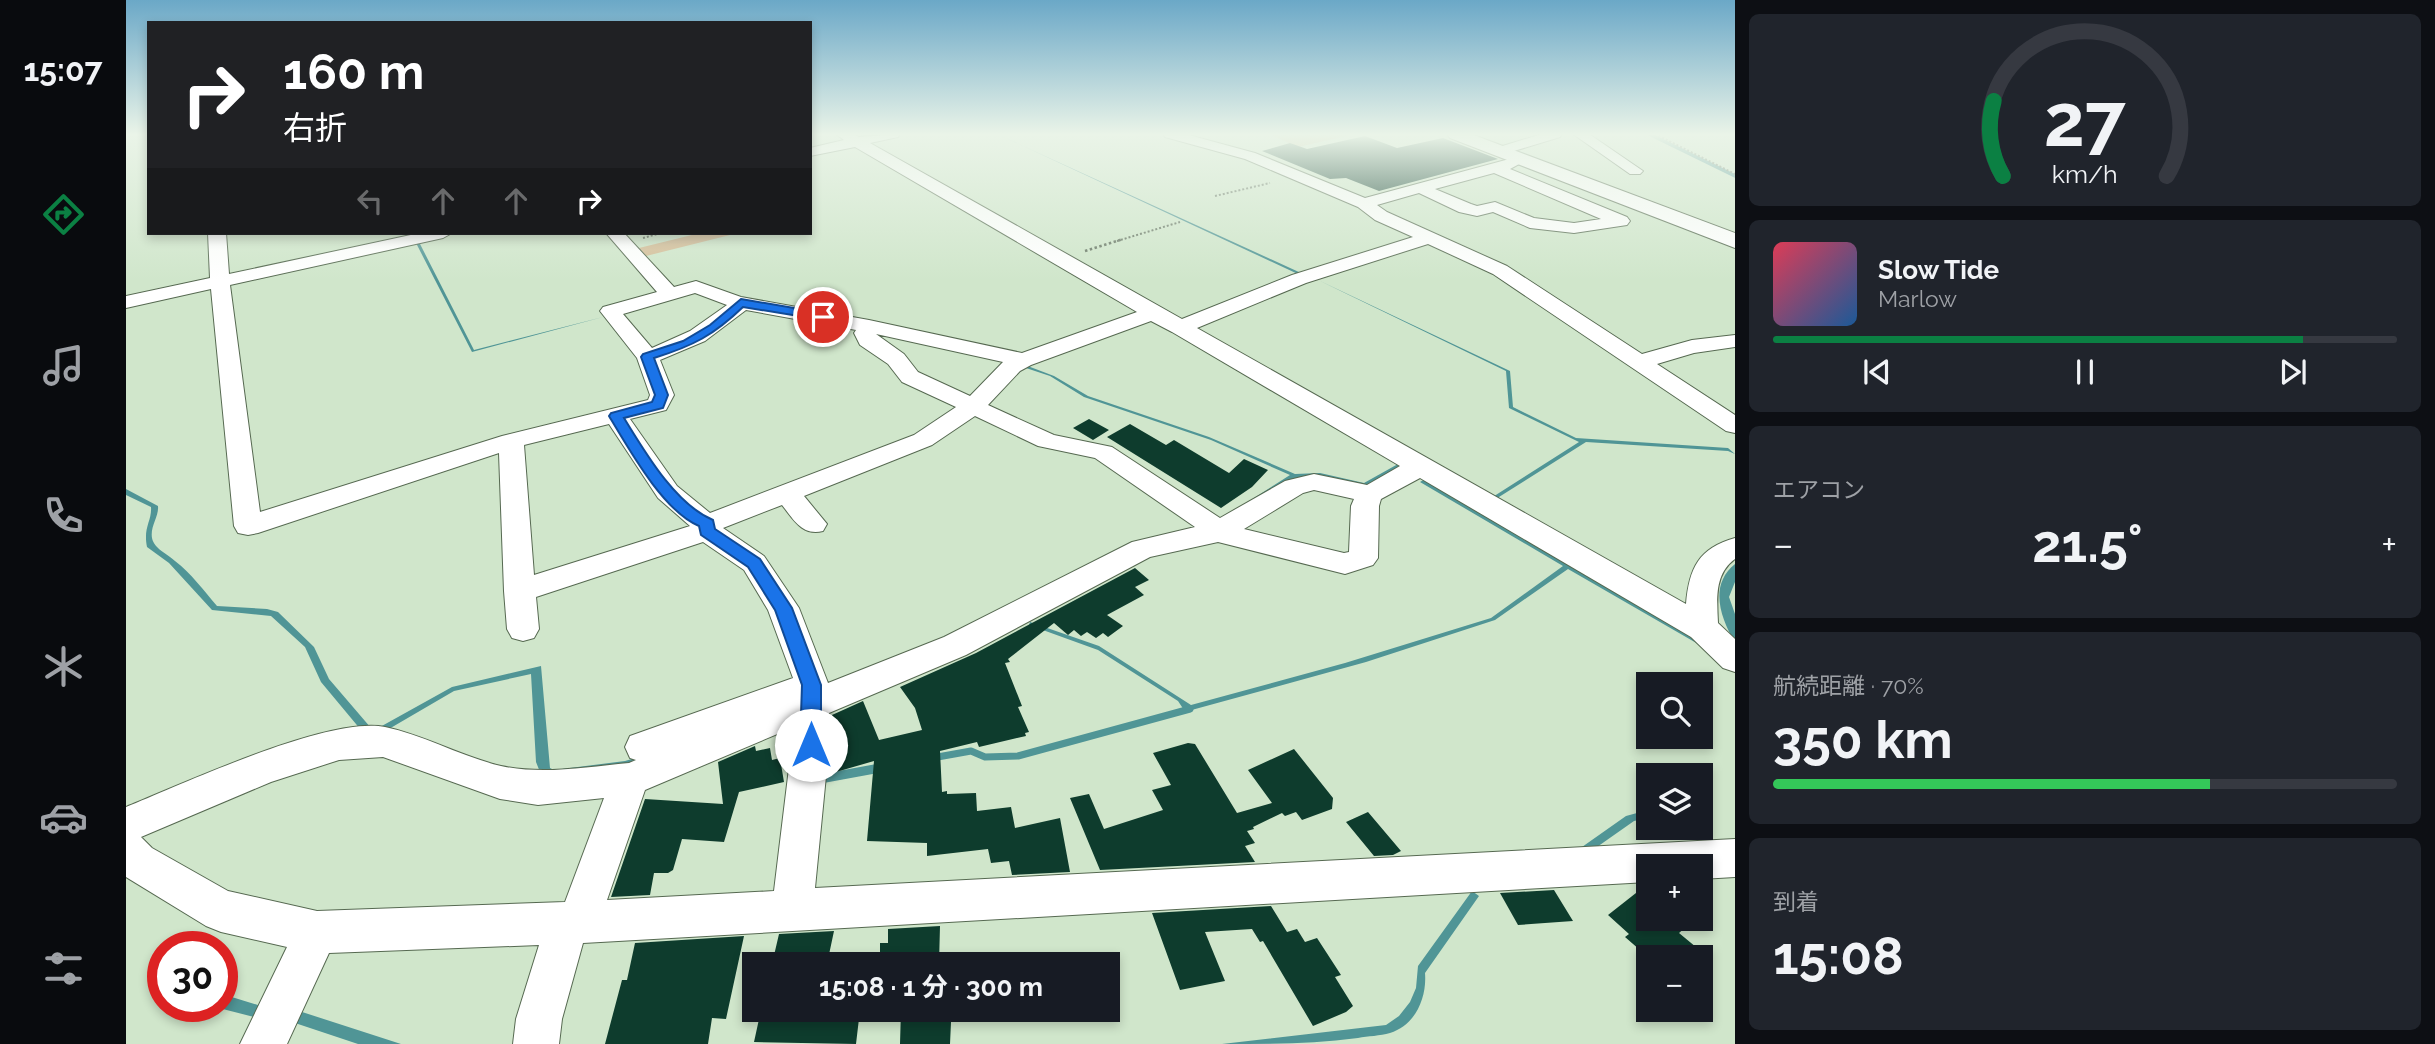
<!DOCTYPE html>
<html lang="ja">
<head>
<meta charset="utf-8">
<style>
	body { margin:0; font-family:Raleway,"Noto Sans JP",sans-serif; background:#20242c; color:#f1f3f6; height:100vh; display:flex; flex-direction:column; font-size:26px; white-space:nowrap }
	* { box-sizing:border-box; margin:0 }
	p { font-size:23px; color:#9ea1a6 }
	.icon { flex:none; width:38px; height:38px; fill:none; stroke:currentColor; stroke-width:2; stroke-linecap:round; stroke-linejoin:round }
	.map { position:relative; flex:1; overflow:hidden }
	.side { display:flex; flex-direction:column; gap:14px; padding:14px; background:#0d0f14; width:700px }
	.side>* { flex:none }
	.top-card { position:absolute; left:21px; top:21px; width:665px; height:214px; border-radius:0px; box-shadow:0 4px 10px #0003; background:#202124; color:#fff; overflow:hidden }
	.buttons { position:absolute; left:1510px; top:672px; display:grid; gap:14px }
	.buttons a { display:grid; place-items:center; width:77px; height:77px; border-radius:0px; background:#171b24; box-shadow:0 4px 10px #0003; font-size:35px }
	.speed { position:absolute; left:21px; top:931px; display:flex; gap:14px; font-size:35px; font-weight:700; text-align:center }
	.speed>* { display:grid; place-content:center; width:91px; height:91px; border-radius:50%; background:#171b24; box-shadow:0 4px 10px #0003; line-height:1 }
	.speed .limit { border:10px solid #d22; background:#fff; color:#111 }
	.pin { position:absolute; display:grid; place-items:center; width:60px; height:60px; color:#fff; margin:-30px; border:4px solid #fff; border-radius:50%; box-shadow:0 2px 7px #0007 }
	.me { position:absolute; width:77px; margin:-38px; rotate:0deg; stroke-linejoin:round; filter:drop-shadow(0 0 5px #0008) }
	.turn { display:flex; align-items:center; gap:24px; height:147px; padding:0 21px; font-size:32px }
	.turn .icon { width:91px; height:91px; stroke-width:2.5 }
	.turn b { display:block; font-size:49px; line-height:60px }
	.lanes { display:flex; align-items:center; height:66px; padding:0 21px; background:#0003; justify-content:center; gap:35px; direction:ltr }
	.lanes .off { opacity:.35 }
	.big { font-size:52px; font-weight:700; line-height:1.1 }
	.side .widget { flex:1; display:flex; flex-direction:column; justify-content:center; gap:10px; min-width:0; padding:0 24px; border-radius:10px; background:#20242c }
	.side .dial { align-items:center; gap:0 }
	.dial svg { height:182px; overflow:visible; fill:none; stroke:#363941; stroke-width:7; stroke-linecap:round; text-anchor:middle }
	.dial text { fill:#f1f3f6; stroke:none }
	.song { display:flex; align-items:center; gap:21px }
	.cover { width:84px; height:84px; border-radius:10px; background:linear-gradient(135deg,hsl(350 70% 55%),hsl(210 70% 35%)) }
	.played { height:7px; border-radius:4px; background:linear-gradient(90deg,#0b8043 85%,#363941 85%) }
	.keys { display:flex; justify-content:space-around; direction:ltr }
	.heat { display:flex; justify-content:space-between; align-items:center; font-size:38px; direction:ltr }
	.charge { height:10px; border-radius:5px; background:linear-gradient(90deg,#34c759 70%,#363941 0) }
	.trip { position:absolute; left:616px; top:952px; width:378px; height:70px; border-radius:0px; background:#171b24; box-shadow:0 4px 10px #0003; font-weight:700; line-height:70px; text-align:center }
	main { display:flex; flex:1; min-height:0 }
	.tabs { display:flex; flex-direction:column; width:126px; justify-content:space-around; align-items:center; background:#090b0e; color:#9ea1a6 }
	.tabs .icon { width:49px; height:49px }
	.tabs .active { color:#0b8043 }
	.tabs b { font-size:32px; color:#f1f3f6 }
	.map>svg:first-child { display:block }
	.green { fill:#d4be9a }
	.water { fill:#509596 }
	.lines { fill:none; stroke-linecap:round; stroke-linejoin:round }
	.stream-far2 { stroke:#509596; stroke-width:3.5 }
	.stream-far1 { stroke:#509596; stroke-width:7 }
	.stream { stroke:#509596; stroke-width:9 }
	.building { fill:#0e3c2d }
	.minor-casing { stroke:#566951; stroke-width:2 }
	.major-casing { stroke:#566951; stroke-width:2 }
	.path-far1 { stroke:#697766; stroke-width:2; stroke-dasharray:2 2; stroke-linecap:butt }
	.path { stroke:#697766; stroke-width:2.5; stroke-dasharray:2.5 2.5; stroke-linecap:butt }
	.minor { fill:#fff; fill-rule:evenodd }
	.major { fill:#fff; fill-rule:evenodd }
	.route { fill:#1a73e8; stroke:#114b97; stroke-width:2 }
</style>
</head>
<body>
<main>
<nav class="tabs">
<b>15:07</b>
<svg class="icon active" aria-label="directions" viewBox="0 0 24 24"><path d="M12 3l9 9-9 9-9-9zM9 14v-3h6M13 9l2 2-2 2"/></svg>
<svg class="icon" aria-label="music" viewBox="0 0 24 24"><path d="M9 18V5l10-2v13"/><circle cx="6" cy="18" r="3"/><circle cx="16" cy="16" r="3"/></svg>
<svg class="icon" aria-label="phone" viewBox="0 0 24 24"><path d="M5 4h4l2 5-3 2q2 4 5 5l2-3 5 2v4C11 20 4 13 5 4z"/></svg>
<svg class="icon" aria-label="climate" viewBox="0 0 24 24"><path d="M12 3v18M4 7l16 10M4 17L20 7"/></svg>
<svg class="icon" aria-label="car" viewBox="0 0 24 24"><path d="M5 17H2v-5l4-1 3-4h7l3 4 3 1v5h-3M9 17h6M6 11h13"/><circle cx="7" cy="17" r="2"/><circle cx="17" cy="17" r="2"/></svg>
<svg class="icon" aria-label="filters" viewBox="0 0 24 24"><path d="M4 7h16M4 17h16"/><circle cx="9" cy="7" r="2"/><circle cx="15" cy="17" r="2"/></svg>
</nav>
<div class="map">
<svg width="1609" height="1044" viewBox="0 0 1609 1044">
	<rect width="100%" height="100%" fill="#d0e6cb"/>
	<path class="green" d="M1143,134H1229L1172,147Z
		M574,233H612L520,256L513,248Z"/>
	<path class="water" d="M871,134L1175,273L1174,275Z
		M293,242L348,350L477,317L346,352L290,243Z
		M1192,280L1384,371L1387,407L1450,438L1602,448L1609,454L1602,451L1460,442L1365,502L1362,500L1453,442L1383,408L1380,371Z
		M899,365L928,376L962,396L1083,437L1169,474L1194,473L1238,483L1272,464L1279,468L1240,488L1192,477L1095,519L1164,475L1085,440L958,397L924,376L897,367Z
		M1299,479L1583,644L1579,648L1442,569L1369,620L1240,662L1062,711L1058,710L1052,701L972,650L903,625L904,622L973,646L1065,705L1219,663L1365,618L1437,566L1294,482Z
		M0,489L32,506C33,517 24,526 26,538C28,549 42,554 49,561C65,573 78,591 91,606L141,609L152,612L188,647L203,679L245,728L254,727L326,687L415,666L424,768L428,770L499,761L519,755L506,772L418,782L410,762L405,674L328,691L256,733L240,736L195,682L179,647L145,616L86,610L43,563L21,547C17,527 26,521 25,507L0,495Z
		M1609,564V582L1603,597L1609,614V643C1594,617 1583,585 1609,564Z
		M1522,810V818L1508,821L1461,854L1456,847L1500,816Z
		M1346,891L1353,896L1299,973C1301,997 1290,1025 1264,1033C1254,1036 1242,1036 1232,1038C1186,1044 1142,1044 1096,1044L1260,1025L1273,1016L1284,1002L1290,988L1292,966Z
		M96,994L135,1006L128,1017L85,1006H96Z
		M173,1011L275,1044H232L166,1022Z"/>
	<g class="lines">
		<path class="stream-far2" d="M1523,134L1609,176
			M734,138L753,134"/>
		<path class="stream-far1" d="M806,758L845,751L859,757L892,756L1064,709"/>
		<path class="stream" d="M694,779L754,768"/>
	</g>
	<path class="building" d="M1239,136L1271,148L1317,138L1372,159L1253,191L1220,178L1204,179L1136,151L1164,143L1181,149Z
		M963,419L983,430L967,440L947,428Z
		M1004,424L1040,445L1048,440L1103,473L1118,459L1142,470L1126,487L1095,508L981,437Z
		M1009,568L1023,580L1009,587L1018,595L981,615L997,626L982,637L977,633L970,638L961,632L955,636L948,630L942,635L928,623L882,659L884,662L879,663L896,706L892,707L903,732L899,733L900,736L853,747L851,742L814,751L816,792L821,791V794L850,793L851,811L885,807L889,828L934,818L944,872L886,875L883,861L865,863L862,849L801,856V843L741,841L748,761L703,774L706,715L737,701L753,740L796,730L789,708L774,687L850,653Z
		M1062,743L1069,744L1111,813L1146,803L1122,770L1168,749L1207,798L1206,809L1176,820L1170,812L1159,816L1156,813L1127,827L1128,829L1121,831L1129,843L1119,846L1129,862L974,870L944,798L963,794L978,829L1037,810L1026,790L1045,785L1027,753Z
		M629,746L630,751L644,748L646,760L654,758L658,782L613,792L598,842L556,839L547,870L542,873H528L524,895L485,897L519,799L597,804L592,762Z
		M1242,812L1275,851L1267,855L1248,856L1220,822Z
		M1428,890L1447,921L1392,925L1374,893Z
		M1510,893L1522,904V919H1569L1553,933L1582,957H1522L1499,937L1503,934L1482,915Z
		M1145,906L1161,932L1171,929L1179,942L1191,938L1215,975L1209,977L1227,1006L1220,1012L1187,1026L1137,941L1134,942L1126,929L1079,932L1099,981L1054,990L1026,913Z
		M814,926L813,964H754V943H762V929Z
		M708,931L701,964H646L653,934Z
		M618,936L600,1019L586,1018L582,1044H479L496,980H501L509,943Z
		M635,1010H734L730,1044L628,1042Z
		M775,1010H791V1019L825,1022L824,1044H774Z"/>
	<g class="lines">
		<defs>
			<path id="minor" d="M710,134H727L733,137L774,134L772,137L744,143L1056,319L1166,275L1287,237L1249,220L1232,207L1119,159L1039,137L1037,134H1059L1129,153L1239,198L1387,158L1395,163L1384,169L1501,217L1504,221L1501,225L1448,233L1404,228L1367,212L1351,216L1333,212L1293,193L1251,205L1261,212L1381,266L1516,354L1566,340L1609,335V347L1568,353L1531,364L1609,415V433L1600,431L1367,274L1302,244L1180,283L1071,328L1560,604C1563,568 1573,548 1609,538V559C1588,574 1591,600 1592,623L1609,639V672L1597,668L1565,637L1294,478L1255,499L1253,506L1252,558L1247,565L1219,574L1092,542L1024,557L840,655L703,713V745L689,888L1609,839V877L1575,879V866H1522V882L457,943L436,1019L433,1044H387L390,1019L413,945L203,953L161,1044H114L161,947L95,932L80,926L0,877V807C57,784 202,716 259,727C298,735 336,757 375,766C417,775 460,767 503,763L510,760L504,758L499,747L504,736L667,678L642,610L618,570L577,542L410,597L413,629L408,638L397,641L386,638L381,629L378,591L373,453L132,533L122,535L112,533L108,526L85,289L0,308V296L84,278L82,233H100L103,274L294,233H326L317,238L104,285L134,512L376,436L522,400L524,395L511,358L474,311L477,307L531,292L480,233H498L548,287L570,281L615,297L743,320L896,353L1011,312L729,147L684,156V148L718,140ZM1368,173L1475,219L1448,223L1408,218L1369,202L1351,206L1345,204L1309,189ZM569,293L601,305L564,331L526,348L497,314ZM620,310L730,330L728,333L734,345L762,364L776,382L830,407L788,435L584,513L551,486L504,419L540,410L548,395L534,360L579,341ZM1025,321L1046,332L1274,466L1241,485L1188,474L1159,481L1094,518L986,447L928,435L862,405L894,371L905,365ZM750,334L877,362L844,396L792,372L778,354ZM849,416L912,446L969,458L1069,527L1006,542L818,637L702,683L673,608L638,556L597,528L656,505C668,520 676,536 697,531L701,524L678,496L806,445ZM483,424L532,498L564,526L408,575L398,445ZM1188,490L1228,499L1225,506L1223,552L1218,553L1118,529L1177,493ZM668,727L648,891L481,900L519,790ZM257,757L374,799L412,805L478,798L439,902L191,911L102,891L26,848L15,837L145,782L213,760Z
				M1416,134H1436L1434,137L1375,155L1368,151L1370,148Z
				M1447,134H1463L1517,171L1514,174H1504Z"/>
			<path id="major" d="M1321,134H1345L1609,233V248L1324,138Z"/>
		</defs>
		<use href="#minor" class="minor-casing"/>
		<use href="#major" class="major-casing"/>
		<path class="path-far1" d="M1529,134L1609,174
			M1089,196L1144,183
			M517,238L535,233
			M991,241L1054,222"/>
		<path class="path" d="M959,251L997,239"/>
		<use href="#minor" class="minor"/>
		<use href="#major" class="major"/>
	</g>
	<linearGradient id="sky" x2="0" y2="1"><stop stop-color="#6ba8c7"/><stop offset="0.48" stop-color="#eaf4e8"/><stop offset="1" stop-color="#eaf4e8" stop-opacity="0"/></linearGradient>
	<rect width="1609" height="280" fill="url(#sky)"/>
	<path class="route" d="M615,299L697,313L703,317L697,320L617,307C588,335 567,346 528,358L542,395L537,408L498,418C519,452 549,504 587,520L589,529L634,559L666,608L695,685V745L692,752L685,754L677,752L674,745L676,685L649,610L622,567L575,535L573,526C537,511 503,449 483,416L485,413L526,402L529,395L515,357L517,354L557,341L584,325Z"/>
</svg>
<div class="buttons">
<a><svg class="icon" aria-label="search" viewBox="0 0 24 24"><circle cx="10" cy="10" r="6"/><path d="M15 15l6 6"/></svg></a>
<a><svg class="icon" aria-label="layers" viewBox="0 0 24 24"><path d="M12 4l9 5-9 5-9-5zM3 14l9 5 9-5"/></svg></a>
<a>+</a>
<a>−</a>
</div>
<div class="speed"><div class="limit">30</div></div>
<div class="pin" style="left:697px;top:317px;background:#d93025"><svg class="icon" aria-label="arrive" viewBox="0 0 24 24"><path d="M6 21V4h12l-3 4 3 4H6"/></svg></div>
<svg class="me" style="left:685px;top:745px" viewBox="-20 -20 40 40"><circle r="19" fill="#fff"/><path d="M0-13L10 11 0 6-10 11z" fill="#1a73e8"/></svg>
<div class="trip">15:08 · 1 分 · 300 m</div>
<div class="top-card">
<div class="turn"><svg class="icon" aria-label="right" viewBox="0 0 24 24"><path d="M7 20v-9h11M14 6l5 5-5 5"/></svg><div><b>160 m</b>右折</div></div>
<div class="lanes"><svg class="icon off" aria-label="left" viewBox="0 0 24 24"><path d="M17 20v-9H6M10 6l-5 5 5 5"/></svg><svg class="icon off" aria-label="ahead" viewBox="0 0 24 24"><path d="M12 20V5M6 11l6-6 6 6"/></svg><svg class="icon off" aria-label="ahead" viewBox="0 0 24 24"><path d="M12 20V5M6 11l6-6 6 6"/></svg><svg class="icon" aria-label="right" viewBox="0 0 24 24"><path d="M7 20v-9h11M14 6l5 5-5 5"/></svg></div>
</div>
</div>
<section class="side">
<div class="widget dial"><svg viewBox="0 0 100 80">
<path d="M14 69A42 42 0 1 1 86 69"/>
<path d="M14 69A42 42 0 0 1 10 36" stroke="#0b8043"/>
<text x="50" y="56" font-size="32" font-weight="700">27</text>
<text x="50" y="72" font-size="11">km/h</text>
</svg></div>
<div class="widget">
<div class="song"><i class="cover"></i><div><b>Slow Tide</b><p>Marlow</p></div></div>
<div class="played"></div>
<div class="keys"><svg class="icon" aria-label="previous" viewBox="0 0 24 24"><path d="M18 5L8 12l10 7zM5 5v14"/></svg><svg class="icon" aria-label="pause" viewBox="0 0 24 24"><path d="M8 5v14M16 5v14"/></svg><svg class="icon" aria-label="next" viewBox="0 0 24 24"><path d="M6 5l10 7-10 7zM19 5v14"/></svg></div>
</div>
<div class="widget"><p>エアコン</p>
<div class="heat"><a>−</a><b class="big">21.5°</b><a>+</a></div>
</div>
<div class="widget"><p>航続距離 · 70%</p><b class="big">350 km</b><div class="charge"></div></div>
<div class="widget"><p>到着</p><b class="big">15:08</b></div>
</section>
</main>
</body>
</html>
